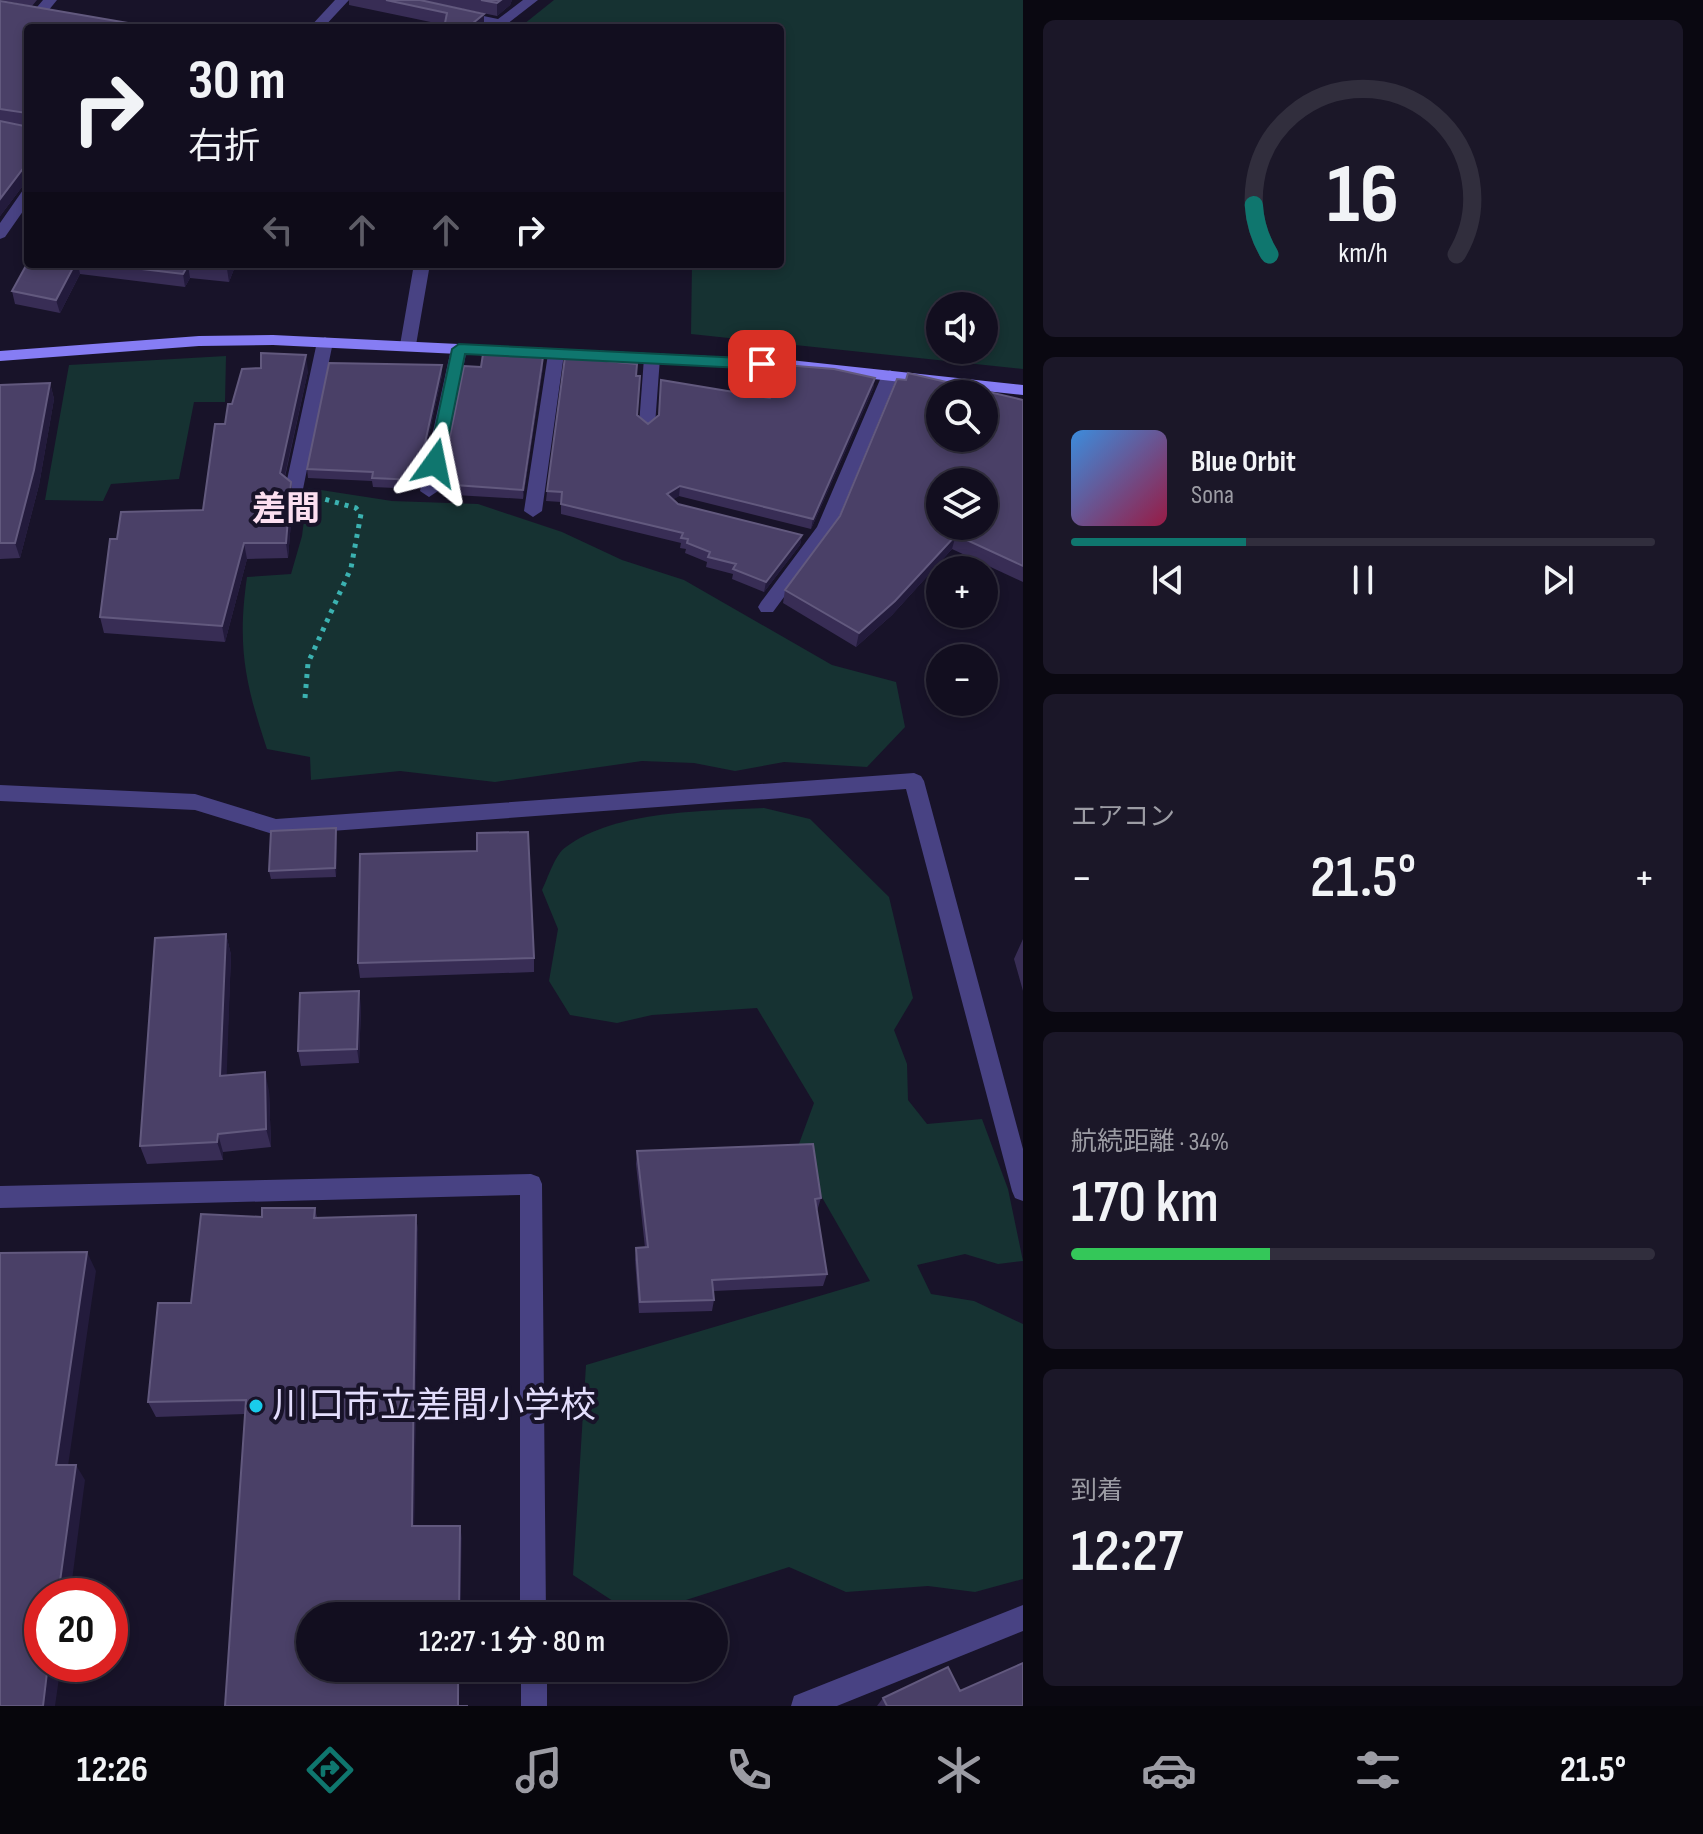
<!DOCTYPE html>
<html lang="ja">
<head>
<meta charset="utf-8">
<style>
	body { margin:0; font-family:"Sofia Sans Condensed","Noto Sans JP",sans-serif; background:#1b1728; color:#f1f3f6; height:100vh; display:flex; flex-direction:column; font-size:30px; white-space:nowrap }
	* { box-sizing:border-box; margin:0 }
	p { font-size:26px; color:#9c9ca4 }
	.icon { flex:none; width:44px; height:44px; fill:none; stroke:currentColor; stroke-width:2; stroke-linecap:round; stroke-linejoin:round }
	.map { position:relative; flex:1; overflow:hidden }
	.side { display:flex; flex-direction:column; gap:20px; padding:20px; background:#0a0811; width:680px }
	.side>* { flex:none }
	.top-card { position:absolute; left:24px; top:24px; width:760px; height:244px; border-radius:8px; box-shadow:0 4px 12px #0003,0 0 0 2px #312e3d; background:#120e1f; color:#f1f3f6; overflow:hidden }
	.fabs { position:absolute; left:926px; top:292px; display:grid; gap:16px }
	.fabs a { display:grid; place-items:center; width:72px; height:72px; border-radius:50%; background:#120e1f; box-shadow:0 4px 12px #0003,0 0 0 2px #312e3d; font-size:40px }
	.speed { position:absolute; left:24px; top:1578px; display:flex; gap:16px; font-size:40px; font-weight:700; text-align:center }
	.speed>* { display:grid; place-content:center; width:104px; height:104px; border-radius:50%; background:#120e1f; box-shadow:0 4px 12px #0003,0 0 0 2px #312e3d; line-height:1 }
	.speed .limit { border:12px solid #d22; background:#fff; color:#111 }
	.pin { position:absolute; display:grid; place-items:center; width:68px; height:68px; color:#fff; margin:-34px; border-radius:16px; box-shadow:0 4px 12px #0006 }
	.me { position:absolute; width:88px; margin:-44px; rotate:12deg; stroke-linejoin:round; filter:drop-shadow(0 0 6px #0008) }
	.turn { display:flex; align-items:center; gap:28px; height:168px; padding:0 32px; font-size:36px }
	.turn .icon { width:104px; height:104px; stroke-width:2.5 }
	.turn b { display:block; font-size:56px; line-height:68px }
	.lanes { display:flex; align-items:center; height:76px; padding:0 32px; background:#0003; justify-content:center; gap:40px; direction:ltr }
	.lanes .off { opacity:.35 }
	.big { font-size:60px; font-weight:600; line-height:1.1 }
	.side .widget { flex:1; display:flex; flex-direction:column; justify-content:center; gap:12px; min-width:0; padding:0 28px; border-radius:12px; background:#1b1728 }
	.side .dial { align-items:center; gap:0 }
	.dial svg { height:208px; overflow:visible; fill:none; stroke:#312e3d; stroke-width:7; stroke-linecap:round; text-anchor:middle }
	.dial text { fill:#f1f3f6; stroke:none }
	.song { display:flex; align-items:center; gap:24px }
	.cover { width:96px; height:96px; border-radius:12px; background:linear-gradient(135deg,hsl(210 70% 55%),hsl(340 70% 35%)) }
	.played { height:8px; border-radius:4px; background:linear-gradient(90deg,#0f766e 30%,#312e3d 30%) }
	.keys { display:flex; justify-content:space-around; direction:ltr }
	.heat { display:flex; justify-content:space-between; align-items:center; font-size:44px; direction:ltr }
	.charge { height:12px; border-radius:6px; background:linear-gradient(90deg,#34c759 34%,#312e3d 0) }
	.trip { position:absolute; left:296px; top:1602px; width:432px; height:80px; border-radius:40px; background:#120e1f; box-shadow:0 4px 12px #0003,0 0 0 2px #312e3d; font-weight:600; line-height:80px; text-align:center }
	.menu { display:flex; height:128px; justify-content:space-around; align-items:center; background:#07060c; color:#9c9ca4 }
	.menu .icon { width:56px; height:56px }
	.menu .selected { color:#0f766e }
	.menu b { font-size:36px; color:#f1f3f6 }
	main { display:flex; flex:1; min-height:0 }
	.map>svg:first-child { display:block }
	.green { fill:#163232; fill-rule:evenodd }
	.lines { fill:none; stroke-linecap:round; stroke-linejoin:round }
	.path { stroke:#3bb2b1; stroke-width:5; stroke-dasharray:4 6; stroke-linecap:butt }
	.lane { fill:#484283; fill-rule:evenodd }
	.street { fill:#484283; fill-rule:evenodd }
	.secondary { fill:#867df4; fill-rule:evenodd }
	.wall { fill:#382d55 }
	.shaded-wall { fill:#231b3c }
	.building { fill:#4a4067; stroke:#62597e; stroke-width:2; fill-rule:evenodd }
	.route { fill:#0f766e; stroke:#0a4d48; stroke-width:2 }
	.poi-dot { fill:#1acbeb; stroke:#181329; stroke-width:3 }
	.labels { text-anchor:middle; dominant-baseline:central; stroke-width:8; stroke-linejoin:round; paint-order:stroke }
	.quarter-label { font-size:34px; font-weight:bold; fill:#fcdff0; stroke:#181329 }
	.near-poi-label { font-size:36px; fill:#e3ddfc; stroke:#181329; text-anchor:start }
</style>
</head>
<body>
<main>
<div class="map">
<svg width="1023" height="1706" viewBox="0 0 1023 1706">
	<rect width="100%" height="100%" fill="#181329"/>
	<path class="green" d="M554,0H1023V369L691,334L692,264H780V28H519ZM940,306H984V350H940Z
		M226,356L225,402H194L179,479L111,484L103,501L45,500L69,365Z
		M308,488L392,501L478,504L562,532L622,560L684,580L832,665L896,682L905,727L867,767L784,762L735,771L694,763L642,761L495,782L400,771L311,780L310,757L267,749C245,683 237,646 247,577L291,574L302,536Z
		M764,808L810,819L889,897L913,998L894,1030L907,1064L908,1100L927,1124L982,1119L1008,1189L1023,1261L998,1264L965,1254L917,1265L931,1294L974,1301L1023,1324V1579L975,1592L928,1586L846,1592L789,1567L636,1616L573,1575L586,1365L870,1281L796,1152L814,1103L757,1008L652,1015L617,1023L570,1015L549,981L558,929L542,890C548,878 555,854 566,847C616,810 705,811 764,808Z"/>
	<g class="lines">
		<path class="path" d="M305,698L308,663L351,568L361,514L356,508L324,499"/>
		<path class="lane" d="M28,189V204L5,237L0,239V223L23,190Z
			M325,337L333,342L303,489L294,495L285,489L317,342Z
			M459,344L467,349L438,491L429,497L420,491L451,349Z
			M556,349L564,354L542,511L533,517L524,511L548,354Z
			M652,353L660,358L655,425L647,431L639,425L644,358Z
			M890,370L898,375L834,529L773,612H761L758,607L761,602L817,527L882,375Z"/>
		<path class="street" d="M43,0H57L44,16H34L32,13Z
			M335,0H349L323,28H309Z
			M523,0H538L502,28H487L490,25L452,15L459,11L498,19Z
			M414,264H430L416,345L408,350L400,345Z
			M914,773L921,776L924,781L1023,1149V1201L1015,1198L1012,1191L906,789L276,835L195,810L0,801V785L195,794L276,819Z
			M531,1174L539,1177L542,1184L546,1616H520V1195L0,1208V1186Z
			M1023,1605V1631L837,1706H791L794,1696Z
			M521,1668H547V1706H521Z"/>
		<path class="secondary" d="M273,335L790,360L1023,385V395L790,370L273,345L199,346L0,361V351L199,336Z"/>
	</g>
	<path class="wall" d="M0,0H37L32,6Z
		M349,0H512L510,5L497,16L430,2L484,14V27L445,25L349,5Z
		M0,1L28,28V179L0,216Z
		M28,264H236L229,282L190,278L185,287L80,274L60,313L15,304L12,291Z
		M574,264H672L671,269L574,267Z
		M543,357V367L523,499L455,495V491L441,490V481L481,367Z
		M772,364L875,378L873,389L811,529L679,496L673,499L678,504L802,535L800,545L764,592L732,579L733,574L706,567L707,562L685,553L686,549L680,548L681,543L561,514V502L546,501L547,491L636,376L637,415L648,424L659,415L769,398Z
		M308,371L285,477L291,482L293,498L288,558L247,559L225,642L104,633L100,617L117,539L203,510L225,424L232,404Z
		M442,375L417,489L373,487L372,481L308,478L307,469Z
		M50,383L54,399L39,485L20,558L0,559V385Z
		M1023,400V582L952,549L892,615L856,647L783,603L785,590Z
		M337,837L336,877L271,879L269,871Z
		M226,934L231,955L226,1075L269,1091L271,1147L223,1152V1160L147,1164L140,1146Z
		M1023,939V991L1014,959Z
		M534,958V972L360,978L358,963Z
		M361,1006L359,1063L301,1066L298,1051Z
		M637,1151L821,1198L817,1211L827,1274L823,1286L714,1291V1300L712,1311L639,1313L635,1260L636,1248H645L636,1164Z
		M315,1208L317,1218L416,1215L418,1232L414,1526L462,1538L225,1706L245,1414L156,1417L148,1402L191,1303L262,1217Z
		M960,1691L1023,1706H877L883,1698Z"/>
	<path class="shaded-wall" d="M501,0H512L510,5L497,16V3Z
		M484,14V27L483,28H467Z
		M28,162V179L0,216V199Z
		M75,264H78L80,274L60,313L56,300Z
		M229,264H236L229,282L227,269Z
		M188,265L190,278L185,287L183,274Z
		M306,355L308,371L282,488L280,473Z
		M543,357V367L523,499V490Z
		M442,365V375L417,489V480Z
		M875,378L873,389L811,529L813,519Z
		M50,383L54,399L39,485L20,558L15,543Z
		M291,482L293,498L288,558L286,543Z
		M680,486L679,496L666,504L667,494Z
		M802,535L800,545L764,592L766,582Z
		M956,535L952,549L892,615L856,647L859,633Z
		M244,543L247,559L225,642L222,626Z
		M336,828L337,837L336,877L335,868Z
		M226,934L231,955L226,1095L220,1076Z
		M359,991L361,1006L359,1063L357,1049Z
		M265,1072L269,1091L271,1147L266,1129Z
		M218,1134L223,1152V1160L217,1142Z
		M416,1215L418,1232L414,1539L412,1526Z
		M87,1252L96,1271L66,1480L56,1465Z
		M76,1465L85,1480L70,1596H58Z
		M460,1526L462,1538L460,1616H459Z
		M48,1664H61L55,1706H43Z
		M458,1668H460L459,1706H458Z"/>
	<path class="building" d="M386,0H420L484,14L467,28H444L447,13Z
		M481,0H501L497,3Z
		M0,1L157,28H28V162L0,199V121L24,126L28,123L27,113L0,109Z
		M28,262V264H75L56,300L12,291Z
		M100,264H229L227,269L188,265L183,274Z
		M261,353L306,355L280,473L291,482L286,543H244L222,626L100,617L110,539H117L121,512L203,510L215,424H225L228,404H232L242,369L261,368Z
		M483,354L543,357L523,490L455,485L456,481H441L464,366L481,367Z
		M565,357L637,364L636,376H640L637,415L648,424L659,415L661,380L770,398L772,364L834,369L875,378L813,519L680,486L667,494L678,504L802,535L766,582L733,569L736,564L708,557L710,552L687,543L688,539L681,538L683,533L561,504L562,492L547,491Z
		M329,363L442,365L417,480L372,478L373,472L307,469Z
		M908,373L1023,400V566L956,535L895,601L859,633L785,590L840,516L897,379L906,380ZM940,394H984V438H940ZM940,482H984V526H940Z
		M50,383L34,470L15,543H0V385Z
		M336,828L335,868L269,871L271,831Z
		M528,832L534,958L358,963L360,854L477,851V833Z
		M226,934L220,1076L265,1072L266,1129L218,1134L217,1142L140,1146L155,938Z
		M359,991L357,1049L298,1051L300,993Z
		M813,1144L821,1198L815,1199L827,1274L712,1280L714,1300L640,1302L636,1248L648,1247L637,1151Z
		M262,1208H315L314,1218L416,1215L412,1526H460L459,1616H310V1668H458V1706H468H225L246,1400L148,1402L158,1303H191L201,1214L262,1217Z
		M87,1252L56,1465H76L58,1596H42V1664H48L43,1706H0V1253Z
		M1023,1663V1706H887L883,1698L948,1667L960,1691Z"/>
	<path class="route" d="M459,344L762,359L769,364L762,369L465,354L443,463L435,468L428,463L452,349Z"/>
	<circle class="poi-dot" cx="256" cy="1406" r="8"/>
	<g class="labels">
		<g class="quarter-label">
			<text x="286" y="509">差間</text>
		</g>
		<g class="near-poi-label">
			<text x="272" y="1406">川口市立差間小学校</text>
		</g>
	</g>
</svg>
<div class="fabs">
<a><svg class="icon" aria-label="sound" viewBox="0 0 24 24"><path d="M4 9h4l5-4v14l-5-4H4zM17 9q2 3 0 6"/></svg></a>
<a><svg class="icon" aria-label="search" viewBox="0 0 24 24"><circle cx="10" cy="10" r="6"/><path d="M15 15l6 6"/></svg></a>
<a><svg class="icon" aria-label="layers" viewBox="0 0 24 24"><path d="M12 4l9 5-9 5-9-5zM3 14l9 5 9-5"/></svg></a>
<a>+</a>
<a>−</a>
</div>
<div class="speed"><div class="limit">20</div></div>
<div class="pin" style="left:762px;top:364px;background:#d93025"><svg class="icon" aria-label="arrive" viewBox="0 0 24 24"><path d="M6 21V4h12l-3 4 3 4H6"/></svg></div>
<svg class="me" style="left:435px;top:463px" viewBox="-20 -20 40 40"><path d="M0-17L14 15 0 8-14 15z" fill="#0f766e" stroke="#fff" stroke-width="4"/></svg>
<div class="trip">12:27 · 1 分 · 80 m</div>
<div class="top-card">
<div class="turn"><svg class="icon" aria-label="right" viewBox="0 0 24 24"><path d="M7 20v-9h11M14 6l5 5-5 5"/></svg><div><b>30 m</b>右折</div></div>
<div class="lanes"><svg class="icon off" aria-label="left" viewBox="0 0 24 24"><path d="M17 20v-9H6M10 6l-5 5 5 5"/></svg><svg class="icon off" aria-label="ahead" viewBox="0 0 24 24"><path d="M12 20V5M6 11l6-6 6 6"/></svg><svg class="icon off" aria-label="ahead" viewBox="0 0 24 24"><path d="M12 20V5M6 11l6-6 6 6"/></svg><svg class="icon" aria-label="right" viewBox="0 0 24 24"><path d="M7 20v-9h11M14 6l5 5-5 5"/></svg></div>
</div>
</div>
<section class="side">
<div class="widget dial"><svg viewBox="0 0 100 80">
<path d="M14 69A42 42 0 1 1 86 69"/>
<path d="M14 69A42 42 0 0 1 8 50" stroke="#0f766e"/>
<text x="50" y="56" font-size="32" font-weight="700">16</text>
<text x="50" y="72" font-size="11">km/h</text>
</svg></div>
<div class="widget">
<div class="song"><i class="cover"></i><div><b>Blue Orbit</b><p>Sona</p></div></div>
<div class="played"></div>
<div class="keys"><svg class="icon" aria-label="previous" viewBox="0 0 24 24"><path d="M18 5L8 12l10 7zM5 5v14"/></svg><svg class="icon" aria-label="pause" viewBox="0 0 24 24"><path d="M8 5v14M16 5v14"/></svg><svg class="icon" aria-label="next" viewBox="0 0 24 24"><path d="M6 5l10 7-10 7zM19 5v14"/></svg></div>
</div>
<div class="widget"><p>エアコン</p>
<div class="heat"><a>−</a><b class="big">21.5°</b><a>+</a></div>
</div>
<div class="widget"><p>航続距離 · 34%</p><b class="big">170 km</b><div class="charge"></div></div>
<div class="widget"><p>到着</p><b class="big">12:27</b></div>
</section>
</main>
<nav class="menu">
<b>12:26</b>
<svg class="icon selected" aria-label="directions" viewBox="0 0 24 24"><path d="M12 3l9 9-9 9-9-9zM9 14v-3h6M13 9l2 2-2 2"/></svg>
<svg class="icon" aria-label="music" viewBox="0 0 24 24"><path d="M9 18V5l10-2v13"/><circle cx="6" cy="18" r="3"/><circle cx="16" cy="16" r="3"/></svg>
<svg class="icon" aria-label="phone" viewBox="0 0 24 24"><path d="M5 4h4l2 5-3 2q2 4 5 5l2-3 5 2v4C11 20 4 13 5 4z"/></svg>
<svg class="icon" aria-label="climate" viewBox="0 0 24 24"><path d="M12 3v18M4 7l16 10M4 17L20 7"/></svg>
<svg class="icon" aria-label="car" viewBox="0 0 24 24"><path d="M5 17H2v-5l4-1 3-4h7l3 4 3 1v5h-3M9 17h6M6 11h13"/><circle cx="7" cy="17" r="2"/><circle cx="17" cy="17" r="2"/></svg>
<svg class="icon" aria-label="filters" viewBox="0 0 24 24"><path d="M4 7h16M4 17h16"/><circle cx="9" cy="7" r="2"/><circle cx="15" cy="17" r="2"/></svg>
<b>21.5°</b>
</nav>
</body>
</html>
